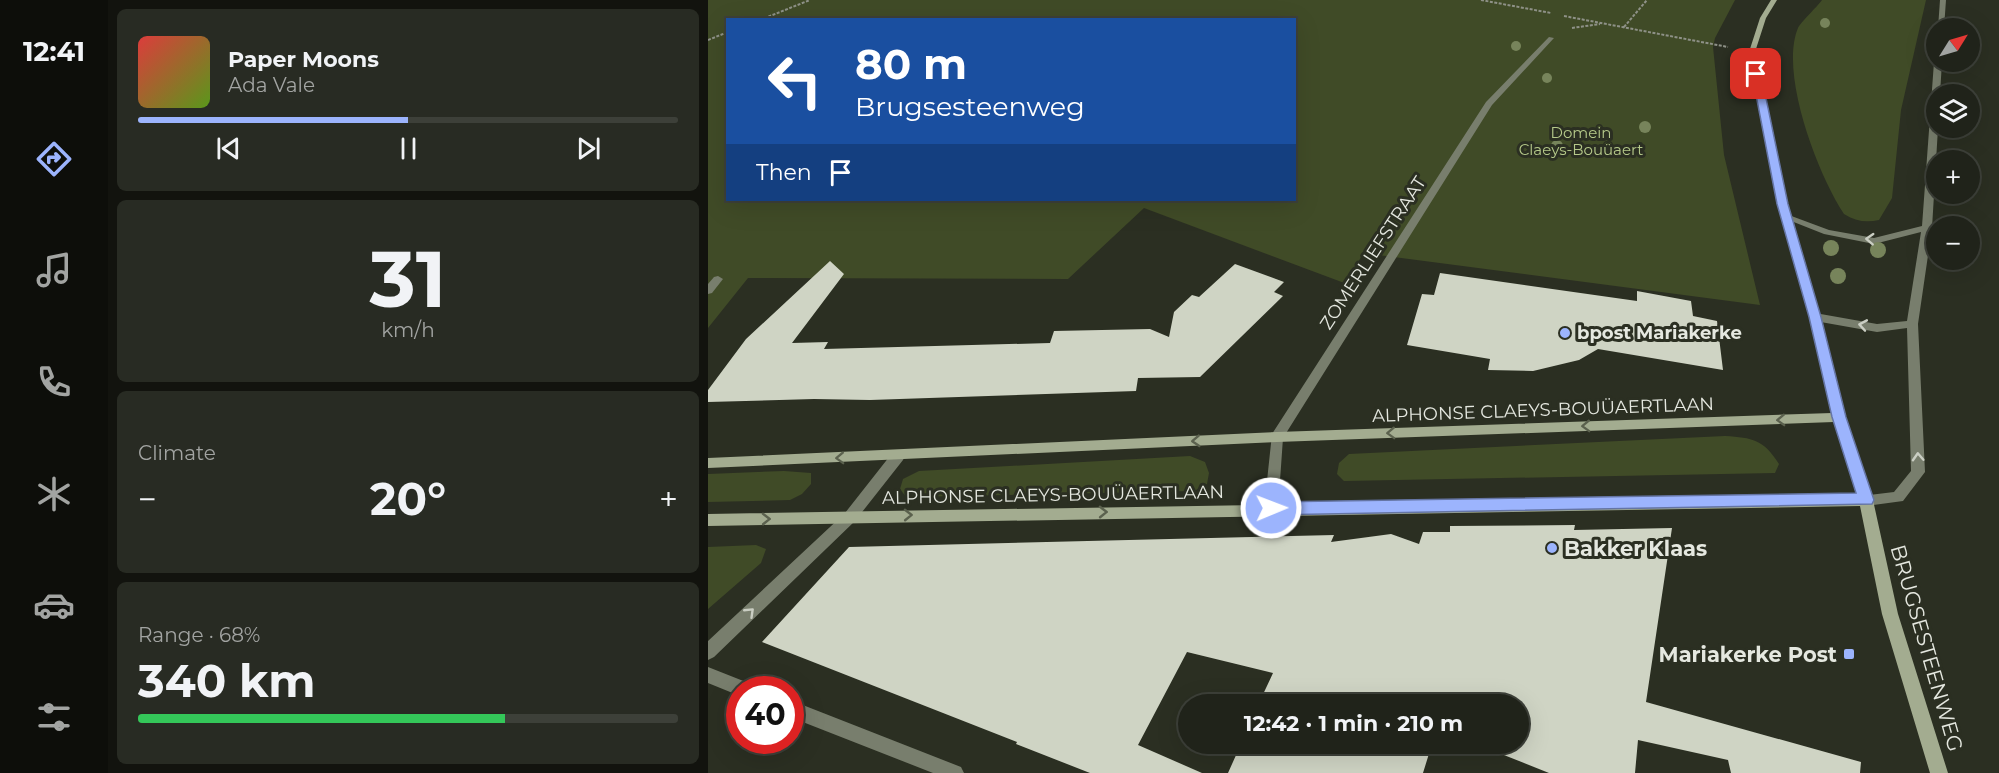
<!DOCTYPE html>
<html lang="en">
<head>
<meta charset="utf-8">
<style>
	body { margin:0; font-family:Montserrat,sans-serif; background:#282b23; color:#f1f3f6; height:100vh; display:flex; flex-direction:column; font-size:22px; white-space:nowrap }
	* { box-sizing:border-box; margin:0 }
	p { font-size:20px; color:#a2a4a2 }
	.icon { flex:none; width:33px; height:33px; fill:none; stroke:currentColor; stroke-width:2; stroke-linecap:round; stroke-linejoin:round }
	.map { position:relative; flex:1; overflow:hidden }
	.side { display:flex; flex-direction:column; gap:9px; padding:9px; background:#12130e; width:600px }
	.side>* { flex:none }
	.banner { position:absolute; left:18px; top:18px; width:570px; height:183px; border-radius:0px; box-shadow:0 6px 24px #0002,0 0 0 2px #3d4039; background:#1a4fa0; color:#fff; overflow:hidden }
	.needle { width:39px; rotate:53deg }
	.tools { position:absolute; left:1218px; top:18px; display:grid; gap:12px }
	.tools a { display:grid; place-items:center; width:54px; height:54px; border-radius:50%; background:#20231a; box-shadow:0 6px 24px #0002,0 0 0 2px #3d4039; font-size:30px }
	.speed { position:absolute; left:18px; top:676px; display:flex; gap:12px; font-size:30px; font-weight:700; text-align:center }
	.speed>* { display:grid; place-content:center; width:78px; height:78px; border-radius:50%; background:#20231a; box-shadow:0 6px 24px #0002,0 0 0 2px #3d4039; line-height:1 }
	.speed .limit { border:9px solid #d22; background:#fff; color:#111 }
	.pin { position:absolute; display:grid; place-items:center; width:51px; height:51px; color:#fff; margin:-26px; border-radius:12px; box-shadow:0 3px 9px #0006 }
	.me { position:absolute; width:66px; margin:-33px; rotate:89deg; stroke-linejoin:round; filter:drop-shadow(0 0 4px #0008) }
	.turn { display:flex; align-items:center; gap:21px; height:126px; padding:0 30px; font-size:27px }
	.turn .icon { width:78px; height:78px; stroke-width:2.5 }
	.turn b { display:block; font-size:42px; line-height:51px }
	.then { display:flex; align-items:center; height:57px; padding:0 30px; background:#0003; gap:12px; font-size:22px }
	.big { font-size:45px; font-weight:700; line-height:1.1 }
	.side .tile { flex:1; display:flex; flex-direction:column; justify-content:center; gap:9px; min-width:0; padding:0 21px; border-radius:9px; background:#282b23 }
	.side .dial { align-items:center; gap:0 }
	.dial b { font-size:78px; line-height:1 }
	.song { display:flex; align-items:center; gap:18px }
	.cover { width:72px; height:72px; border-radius:9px; background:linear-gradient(135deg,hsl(0 70% 55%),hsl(90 70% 35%)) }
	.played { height:6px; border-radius:3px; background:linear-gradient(90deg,#9cb4fd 50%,#3d4039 50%) }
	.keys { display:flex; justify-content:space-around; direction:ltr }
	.heat { display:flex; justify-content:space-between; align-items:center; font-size:33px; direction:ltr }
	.charge { height:9px; border-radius:4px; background:linear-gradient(90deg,#34c759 68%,#3d4039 0) }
	.trip { position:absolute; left:470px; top:694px; width:351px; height:60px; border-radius:30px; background:#20231a; box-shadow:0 6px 24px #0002,0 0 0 2px #3d4039; font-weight:700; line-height:60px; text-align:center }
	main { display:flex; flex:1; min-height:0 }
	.tab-bar { display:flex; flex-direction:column; width:108px; justify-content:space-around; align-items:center; background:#0d0e0a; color:#a2a4a2 }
	.tab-bar .icon { width:42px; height:42px }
	.tab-bar .on { color:#9cb4fd }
	.tab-bar b { font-size:27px; color:#f1f3f6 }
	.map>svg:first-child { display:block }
	.green { fill:#404b27; fill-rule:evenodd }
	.building { fill:#cfd4c4 }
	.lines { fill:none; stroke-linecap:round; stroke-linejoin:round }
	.path { stroke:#8e9187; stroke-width:2; stroke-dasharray:3 1.5; stroke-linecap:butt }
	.lane { fill:#787e6d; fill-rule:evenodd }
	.street { fill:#787e6d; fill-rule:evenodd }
	.secondary { fill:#a3ac90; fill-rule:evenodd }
	.tree { fill:#77845b }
	.oneway { stroke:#cacec3 }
	.oneway2 { stroke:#5b614e }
	.route { fill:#9cb4fd; stroke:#6575a4; stroke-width:1.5 }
	.poi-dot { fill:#9cb4fd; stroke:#2b2f22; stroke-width:2 }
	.labels { text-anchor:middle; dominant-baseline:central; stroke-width:6; stroke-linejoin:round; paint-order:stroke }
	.far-park-label { font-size:15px; fill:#b6ca8a; stroke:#2b2f22 }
	.street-label { font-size:18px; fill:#e5e8e0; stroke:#2b2f22 }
	.poi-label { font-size:18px; font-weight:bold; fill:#e5e8e0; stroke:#2b2f22; text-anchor:start }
	.near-poi-label { font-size:21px; font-weight:bold; fill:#e5e8e0; stroke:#2b2f22; text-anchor:start }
	.near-street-label { font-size:21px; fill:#e5e8e0; stroke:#2b2f22 }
</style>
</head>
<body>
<main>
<nav class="tab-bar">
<b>12:41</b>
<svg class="icon on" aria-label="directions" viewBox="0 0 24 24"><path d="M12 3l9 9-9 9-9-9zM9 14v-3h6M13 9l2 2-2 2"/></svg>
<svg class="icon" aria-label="music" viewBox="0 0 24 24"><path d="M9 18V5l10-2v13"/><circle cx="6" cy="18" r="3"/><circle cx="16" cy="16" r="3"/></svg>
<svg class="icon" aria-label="phone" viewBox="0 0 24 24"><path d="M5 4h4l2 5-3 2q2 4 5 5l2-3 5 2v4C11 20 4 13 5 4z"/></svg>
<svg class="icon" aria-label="climate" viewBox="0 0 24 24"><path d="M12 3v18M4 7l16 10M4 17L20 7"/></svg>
<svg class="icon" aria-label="car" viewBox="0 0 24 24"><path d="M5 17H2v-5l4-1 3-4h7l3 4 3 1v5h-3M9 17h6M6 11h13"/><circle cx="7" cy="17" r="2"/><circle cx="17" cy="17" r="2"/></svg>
<svg class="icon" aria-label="filters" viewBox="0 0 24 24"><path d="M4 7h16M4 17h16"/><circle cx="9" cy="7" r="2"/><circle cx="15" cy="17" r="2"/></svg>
</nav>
<section class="side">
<div class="tile">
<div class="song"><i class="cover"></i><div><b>Paper Moons</b><p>Ada Vale</p></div></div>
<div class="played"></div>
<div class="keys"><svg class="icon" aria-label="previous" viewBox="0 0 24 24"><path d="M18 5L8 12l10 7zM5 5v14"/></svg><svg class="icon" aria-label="pause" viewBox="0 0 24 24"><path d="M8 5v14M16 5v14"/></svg><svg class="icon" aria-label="next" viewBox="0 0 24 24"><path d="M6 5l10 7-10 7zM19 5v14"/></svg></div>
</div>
<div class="tile dial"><b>31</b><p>km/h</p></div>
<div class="tile"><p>Climate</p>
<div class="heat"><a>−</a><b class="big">20°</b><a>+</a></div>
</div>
<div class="tile"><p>Range · 68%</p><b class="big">340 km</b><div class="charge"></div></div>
</section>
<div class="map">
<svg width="1291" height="773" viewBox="0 0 1291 773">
	<rect width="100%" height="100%" fill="#2b2f22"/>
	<path class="green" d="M0,0H1027L1007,38L1005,47L1016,155L1052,305L655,253L639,284L436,208L360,279L40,278L0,328ZM20,20H586V200H20Z
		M1114,0H1218L1193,110L1184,198L1171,220C1158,223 1147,221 1136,214C1110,175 1071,73 1090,28C1092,23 1109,7 1114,0Z
		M1017,436C1045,438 1055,439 1071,464L1067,473L636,481L629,474L631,463L641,454Z
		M482,456L497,462L501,473L499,484L486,491L198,497L192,489L195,479L211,471Z
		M76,471L103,473V484L94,494L82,500L0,502V474Z
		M48,545L58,549L53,563L0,609V547Z"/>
	<path class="building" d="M122,261L136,274L84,343L120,342L116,349L342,343L346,331L442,329L461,337L466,312L484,295L491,297L527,264L576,282L566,292L575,296L492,377L430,378L428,391L162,400L106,399L0,402V390L38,339Z
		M732,273L929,301V291L983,301L985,316L1009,321L1015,370L890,349L871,360L825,371L780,370L782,359L699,345L714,294L726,295Z
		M867,525L866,530L964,528L938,702L1153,762L1152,773H1023L1020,760L930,740L927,773H841L768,744H810V705H550L565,673L479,652L430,745L494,773H382L308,744L309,742L54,642L141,547L626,535L623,542L683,534L711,544L715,532H742V526Z
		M533,744H724L715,773H520Z"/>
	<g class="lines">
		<path class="path" d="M773,0L843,13
			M856,16L1020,47
			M52,20L102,0
			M916,27L939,0
			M864,28L892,24
			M0,40L20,32"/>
		<path class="lane" d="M10,276L15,279L4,293L0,294V284L6,277Z"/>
		<path class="street" d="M1232,0H1238L1236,28H1230Z
			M841,37L846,38L784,105L575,438L570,509L568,513L563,515L558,513L556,509L564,434L778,102Z
			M1228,60L1234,62L1232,94H1228L1230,128L1224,228L1210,324L1217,472L1195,501L1158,506L1153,504L1151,500L1153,496L1186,492L1203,471L1199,328L1169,332L1107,321L1102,317L1107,313L1169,324L1199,321L1213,232L1166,244L1116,234L1073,217L1078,214L1121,230L1166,238L1214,226L1226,62Z
			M190,451L195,452L197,456L195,460L147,521L6,657L0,660V641L137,513L185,452Z
			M0,667L43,684L45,690H32V696L0,683Z
			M82,700L253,767L256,773H225L82,717Z"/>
		<path class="secondary" d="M1063,0H1069L1058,18L1047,52L1079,204L1112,317L1137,417L1165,500L1190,614L1240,773H1222L1174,614L1152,506L0,526V514L1149,495L1126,422L569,442L0,468V458L569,432L1124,413L1102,317L1069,204L1041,52L1052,18Z"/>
	</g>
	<g class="tree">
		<circle cx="1117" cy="23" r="5"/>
		<circle cx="808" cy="46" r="5"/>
		<circle cx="839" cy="78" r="5"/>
		<circle cx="937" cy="127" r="6"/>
		<circle cx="849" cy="146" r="6"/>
		<circle cx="1123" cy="248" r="8"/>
		<circle cx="1170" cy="250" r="8"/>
		<circle cx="1130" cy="276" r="8"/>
	</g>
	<defs><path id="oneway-chevron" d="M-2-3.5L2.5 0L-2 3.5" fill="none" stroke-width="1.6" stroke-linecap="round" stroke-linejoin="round" transform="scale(1.5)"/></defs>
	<g class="oneway">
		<use href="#oneway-chevron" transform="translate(1162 239) rotate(-177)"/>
		<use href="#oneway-chevron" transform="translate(1155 325) rotate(-170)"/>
		<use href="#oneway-chevron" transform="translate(1210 457) rotate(-93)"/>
		<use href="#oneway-chevron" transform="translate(42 612) rotate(-44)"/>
	</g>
	<g class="oneway2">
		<use href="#oneway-chevron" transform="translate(1073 420) rotate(178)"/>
		<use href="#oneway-chevron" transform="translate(878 426) rotate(178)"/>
		<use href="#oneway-chevron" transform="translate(683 433) rotate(178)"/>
		<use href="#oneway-chevron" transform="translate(488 441) rotate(177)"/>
		<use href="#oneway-chevron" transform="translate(132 458) rotate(178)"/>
		<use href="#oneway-chevron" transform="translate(395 512) rotate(-1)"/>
		<use href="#oneway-chevron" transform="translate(200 515) rotate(-1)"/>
		<use href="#oneway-chevron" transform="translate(58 519) rotate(-1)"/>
	</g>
	<path class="route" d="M1048,71L1053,74L1080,204L1113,317L1138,417L1166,500L1164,504L563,515L557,513L555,508L557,504L563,502L1148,493L1124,417L1101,317L1069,204L1044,74Z"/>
	<g class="poi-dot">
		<circle cx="857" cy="333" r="6"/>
		<circle cx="844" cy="548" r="6"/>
		<rect x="1135" y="648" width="12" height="12" rx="3"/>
	</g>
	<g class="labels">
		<g class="far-park-label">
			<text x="873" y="132">Domein<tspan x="873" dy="17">Claeys-Bouüaert</tspan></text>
		</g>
		<g class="street-label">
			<text transform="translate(665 253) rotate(-57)">ZOMERLIEFSTRAAT</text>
			<text transform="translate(835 410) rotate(-2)">ALPHONSE CLAEYS-BOUÜAERTLAAN</text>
			<text transform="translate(345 495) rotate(-1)">ALPHONSE CLAEYS-BOUÜAERTLAAN</text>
		</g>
		<g class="poi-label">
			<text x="869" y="333">bpost Mariakerke</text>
		</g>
		<g class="near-poi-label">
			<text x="856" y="548">Bakker Klaas</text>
			<text x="1129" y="654" text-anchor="end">Mariakerke Post</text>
		</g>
		<g class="near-street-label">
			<text transform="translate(1219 648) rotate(74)">BRUGSESTEENWEG</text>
		</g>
	</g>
</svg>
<div class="tools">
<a><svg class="needle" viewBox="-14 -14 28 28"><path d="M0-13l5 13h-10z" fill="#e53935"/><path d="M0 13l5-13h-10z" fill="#a2a4a2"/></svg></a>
<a><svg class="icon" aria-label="layers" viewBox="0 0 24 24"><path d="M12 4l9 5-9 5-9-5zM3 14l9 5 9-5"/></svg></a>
<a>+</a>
<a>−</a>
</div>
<div class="speed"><div class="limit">40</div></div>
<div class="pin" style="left:1048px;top:74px;background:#d93025"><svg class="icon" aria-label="arrive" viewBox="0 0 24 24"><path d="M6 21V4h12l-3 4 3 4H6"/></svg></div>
<svg class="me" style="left:563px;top:508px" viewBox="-20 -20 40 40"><circle r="17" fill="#9cb4fd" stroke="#fff" stroke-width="3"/><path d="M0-11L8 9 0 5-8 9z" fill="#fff"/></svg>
<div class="trip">12:42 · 1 min · 210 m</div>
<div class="banner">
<div class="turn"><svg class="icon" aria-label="left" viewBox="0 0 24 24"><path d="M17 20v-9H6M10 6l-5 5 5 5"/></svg><div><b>80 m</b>Brugsesteenweg</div></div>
<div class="then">Then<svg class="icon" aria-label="arrive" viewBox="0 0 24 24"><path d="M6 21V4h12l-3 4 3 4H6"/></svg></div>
</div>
</div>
</main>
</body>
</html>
